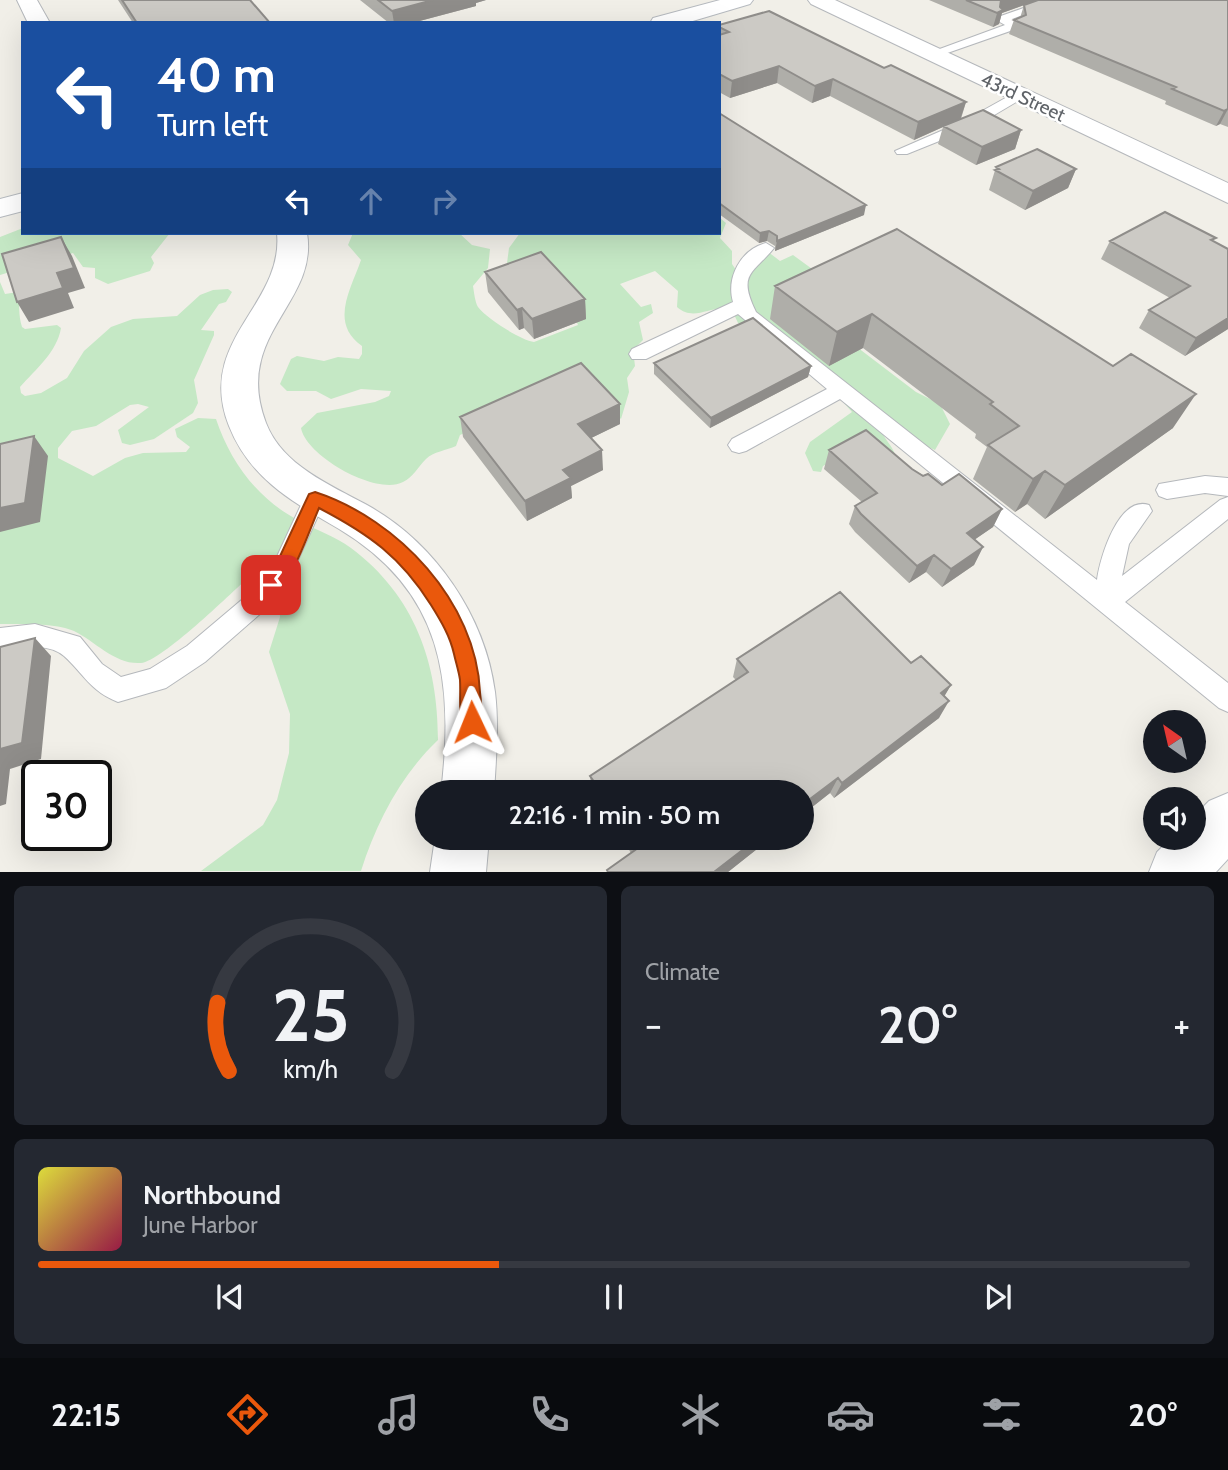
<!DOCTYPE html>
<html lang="en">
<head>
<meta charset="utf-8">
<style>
	body { margin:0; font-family:Cabin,sans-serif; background:#242831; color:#f1f3f6; height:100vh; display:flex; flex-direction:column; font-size:26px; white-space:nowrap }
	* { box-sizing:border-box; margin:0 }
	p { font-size:23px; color:#9ea1a6 }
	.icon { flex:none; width:38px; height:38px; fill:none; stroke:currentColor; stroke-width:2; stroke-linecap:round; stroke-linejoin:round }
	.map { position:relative; height:872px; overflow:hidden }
	.details { display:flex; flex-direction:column; gap:14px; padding:14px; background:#0d0f14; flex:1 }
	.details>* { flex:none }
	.hud { position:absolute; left:21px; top:21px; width:700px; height:214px; border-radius:0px; box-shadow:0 7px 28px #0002; background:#1a4fa0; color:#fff; overflow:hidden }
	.needle { width:46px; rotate:326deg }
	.controls { position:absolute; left:1143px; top:710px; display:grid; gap:14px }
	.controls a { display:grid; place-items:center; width:63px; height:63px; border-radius:50%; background:#171b24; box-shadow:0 7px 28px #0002; font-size:35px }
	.speed { position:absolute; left:21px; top:760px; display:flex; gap:14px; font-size:35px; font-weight:700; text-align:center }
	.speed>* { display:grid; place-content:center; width:91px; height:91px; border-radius:50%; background:#171b24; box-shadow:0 7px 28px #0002; line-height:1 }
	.speed .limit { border:4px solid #111; border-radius:10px; background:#fff; color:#111 }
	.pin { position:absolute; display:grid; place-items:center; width:60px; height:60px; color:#fff; margin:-30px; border-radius:14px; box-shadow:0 4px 10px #0006 }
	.me { position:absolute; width:77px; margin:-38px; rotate:358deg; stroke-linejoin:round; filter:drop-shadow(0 0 5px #0008) }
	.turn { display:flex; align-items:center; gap:24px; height:147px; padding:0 21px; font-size:32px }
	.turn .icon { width:91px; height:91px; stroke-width:2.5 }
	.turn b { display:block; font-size:49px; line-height:60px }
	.lanes { display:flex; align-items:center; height:66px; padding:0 21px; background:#0003; justify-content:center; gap:35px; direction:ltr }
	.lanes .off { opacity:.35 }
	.big { font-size:52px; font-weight:600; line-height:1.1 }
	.details .card { flex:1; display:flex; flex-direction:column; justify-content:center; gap:10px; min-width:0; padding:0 24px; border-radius:10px; background:#242831 }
	.details .dial { align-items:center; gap:0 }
	.dial svg { height:182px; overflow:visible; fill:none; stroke:#363941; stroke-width:7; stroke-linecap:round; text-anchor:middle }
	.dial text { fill:#f1f3f6; stroke:none }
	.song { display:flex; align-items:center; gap:21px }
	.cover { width:84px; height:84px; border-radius:10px; background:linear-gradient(135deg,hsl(60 70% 55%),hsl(340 70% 35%)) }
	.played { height:7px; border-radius:4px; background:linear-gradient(90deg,#ea580c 40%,#363941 40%) }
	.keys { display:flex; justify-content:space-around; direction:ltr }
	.heat { display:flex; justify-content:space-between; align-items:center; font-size:38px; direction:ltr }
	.details .tiles { flex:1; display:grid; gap:14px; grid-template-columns:1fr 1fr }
	.card:last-child { grid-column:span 2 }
	.trip { position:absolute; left:415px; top:780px; width:399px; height:70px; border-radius:35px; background:#171b24; box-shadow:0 7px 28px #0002; font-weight:600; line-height:70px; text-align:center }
	.tabs { display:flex; height:112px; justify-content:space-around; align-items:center; background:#090b0e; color:#9ea1a6 }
	.tabs .icon { width:49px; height:49px }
	.tabs .selected { color:#ea580c }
	.tabs b { font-size:32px; color:#f1f3f6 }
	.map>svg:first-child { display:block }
	.green { fill:#c5e8c5 }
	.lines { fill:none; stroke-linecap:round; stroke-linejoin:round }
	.service-casing { stroke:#b5b8bc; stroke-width:2 }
	.minor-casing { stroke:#b5b8bc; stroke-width:2 }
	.secondary-casing { stroke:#b6babf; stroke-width:2 }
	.service { fill:#fff; fill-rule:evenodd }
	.minor { fill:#fff; fill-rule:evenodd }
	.secondary { fill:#fff; fill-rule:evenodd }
	.wall { fill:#afaea9 }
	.shaded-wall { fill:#8f8d8a }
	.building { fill:#cccac5; stroke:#8f8d8a; stroke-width:2 }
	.route { fill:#ea580c; stroke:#983908; stroke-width:2 }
	.labels { text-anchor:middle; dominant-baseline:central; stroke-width:5; stroke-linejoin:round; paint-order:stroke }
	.far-street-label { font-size:19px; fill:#5f6368; stroke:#fff }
</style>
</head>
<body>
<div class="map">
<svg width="1228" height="872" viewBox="0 0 1228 872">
	<rect width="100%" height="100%" fill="#f1efe8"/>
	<path class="green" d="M719,217L726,223L720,238L732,251V264L736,270L767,251L780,261L793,255L834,285L799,303L916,392L940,404L950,424L935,450L879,425C884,442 895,445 897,463L861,446L823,466L821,472L813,471L805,453L810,442L852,412L836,394L765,333L738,323L732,310C712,303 695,323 677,307L678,291L655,271L620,284L641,307L651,304L653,313L639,322L643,340L633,350L635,366L627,378L629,392L621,419L582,380L460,435L456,446C447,450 433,452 426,459C418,467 413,477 403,482C376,496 306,456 301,428L317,413L375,402L389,396L391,391L361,389L331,399L316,391H287L280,384L291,359L297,356L324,361L338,357L359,359L362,354V346C329,323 351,289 361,260L348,245L353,233H459L472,245L490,249L488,268L473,286C474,292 475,302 478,307C487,319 521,340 534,342L578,325L573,313L507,263L509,248L520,233H719Z
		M23,228V233H170L151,257L154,263L150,271L108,284L95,278V268L83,267L73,253L0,275V237Z
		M0,282L5,294L18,292C20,305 18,314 22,327L25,329L57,325L61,328C57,352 36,369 20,387L21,393L25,396L41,393L67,378L84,351L111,327L133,319L177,316L200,295L213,290L228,289L232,292L226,302L219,304L201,330L214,331V335L194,380L198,403L193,413L154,439L130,445L122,443L118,430L149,407L138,404L130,405L96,426L72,431L58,448V458L93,476L125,458L143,453L186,452L190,447L177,437L175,429L198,418L216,419C230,461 257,499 298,520C315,530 335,536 351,548C415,596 438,663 438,740C401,775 376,823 361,871H201L263,825L277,800L289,753L290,714L269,652L280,617L279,602L265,579L249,577C230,594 162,661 141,663C115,665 95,641 74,631C57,623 19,624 0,624Z"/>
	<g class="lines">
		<defs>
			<path id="service" d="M1046,0H1063L1012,19L1019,22V28L936,57H928L926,54L1005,25L998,21V17Z
				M1018,91L1025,95L1023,98L974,127L907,154H897L895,151L964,121Z
				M766,243L774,248C753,274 737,273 756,312L1097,580C1100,557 1119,495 1149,505L1152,511L1129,544L1122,576L1220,500L1228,497V519L1125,602L1228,683V712L1219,708L840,399L746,451L739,453L732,451L728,445L732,439L827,389L738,314L646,359H632L629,354L632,349L733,302C726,278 740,250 766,243Z
				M1205,476L1228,478V496L1205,493L1167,499L1159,496L1156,490L1159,484Z
				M315,489L323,492L326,498L290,578L269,606L205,662L166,688L118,702C90,691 84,674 64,656C48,642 19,648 0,650V628L35,624L80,637L102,664L121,677L150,669L187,646L251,592L273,565L307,492Z"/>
			<path id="minor" d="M17,0H37L50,23H28Z
				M808,0H835L1228,183V203L811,4Z
				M277,233H307C319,304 232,334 266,423C282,465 330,485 367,505C434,542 485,615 495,692C499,725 496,759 494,793H441C454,682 444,592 339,529C293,502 250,479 229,426C195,340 284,306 277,233Z
				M435,838H489L486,872H430Z"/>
			<path id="secondary" d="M720,0H753L750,4L686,23H650L653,18Z
				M23,193V211L0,217V199Z
				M1228,793V859L1216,872H1149L1157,852L1171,838H1194V816L1209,801Z"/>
		</defs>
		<use href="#service" class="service-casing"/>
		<use href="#minor" class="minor-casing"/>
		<use href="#secondary" class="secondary-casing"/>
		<use href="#service" class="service"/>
		<use href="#minor" class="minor"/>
		<use href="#secondary" class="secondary"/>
	</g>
	<path class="wall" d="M118,0H250L270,23H133Z
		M360,0H486L476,3V6L412,23H389Z
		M929,0H1228V127L1220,124L1216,126L1165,104L1166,101L1009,34L1014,20L1020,18L1024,5L1002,13L999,24L993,27Z
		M719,25L884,68L966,102L961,119L1021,130L1015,149L976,165L938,144L943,127L914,140L830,96L812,103L777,83L730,98L719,92Z
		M719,113L864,215L775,251V246L767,241L759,243L719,214Z
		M996,167L1076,169L1068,188L1025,210L989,190Z
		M897,229L1173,428L1045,519L1027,504L1015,512L973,479L987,447L975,438L976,434L863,348L829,366L770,319L775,286Z
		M1110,241H1214L1228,329L1185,356L1139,328L1149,310L1170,298L1101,259Z
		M485,272L585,299L586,319L534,339L524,328L519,330L488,292Z
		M654,363L811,366L808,377L710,428L654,374Z
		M460,417L620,424L591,438L603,470L571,486L572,498L527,521L463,437Z
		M829,450L912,469L942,485L1002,509L993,527L974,540L983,547L974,565L942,587L926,572L909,583L855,532L849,524L855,506L862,502L824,469Z
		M737,659L911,663L951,685L944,696L939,718L834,798L830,793L802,815V793H592L590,776L736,680L733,677Z
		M622,838H771L728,872H607V870L631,853Z"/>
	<path class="shaded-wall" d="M433,0H486L476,3V6L412,23H394L392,11Z
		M1001,0H1038L1002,13L999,24L993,27Z
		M779,66L777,83L730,98L732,81Z
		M833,79L830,96L812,103L815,86Z
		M966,102L960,120L943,126V127L914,140L918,122Z
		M1228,109L1220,124L1216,126L1224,111Z
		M1021,130L1015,149L976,165L982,147Z
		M1076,169L1068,188L1025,210L1033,191Z
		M866,205L864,215L775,251L777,241Z
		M769,231L767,241L759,243L760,233Z
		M61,237L72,256L85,288L68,293L74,308L29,322L17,302L57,273Z
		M585,299L586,319L534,339L532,319Z
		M522,308L524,328L519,330L517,310Z
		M872,314L863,348L829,366L837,332Z
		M1228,318V329L1185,356L1196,338Z
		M811,366L808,377L710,428L711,418Z
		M1196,394L1173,428L1045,519L1065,485Z
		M620,404V424L579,444L578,424Z
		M34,436L48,456L40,522L0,532V508Z
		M602,450L603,470L571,486L572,498L527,521L525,501L563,470Z
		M1045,471L1027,504L1015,512L1033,479Z
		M1002,509L993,527L958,551L967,533Z
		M983,547L974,565L942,587L951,569Z
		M934,555L926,572L909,583L917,566Z
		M35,638L51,656L41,759L10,769L6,804L0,806V749Z
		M951,685L941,702V693Z
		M949,701L939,718L834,798L842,783Z
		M838,778L830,793L802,815V805Z
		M758,838H771L728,872H714Z"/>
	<path class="building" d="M122,0H250L270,23H137Z
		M378,0H433L392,11Z
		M966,0H1003H1001L1000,7L1003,10L997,13Z
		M1038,0H1228V109L1224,111L1172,89L1176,87L1014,20L1026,15L1024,5Z
		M769,11L884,68L891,65L966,102L918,122L833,79L815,86L779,66L732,81L719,74V35L729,32L719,27V25Z
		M983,110L1021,130L982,147L943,126Z
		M719,113L866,205L777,241V236L769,231L760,233L719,203Z
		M1037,149L1076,169L1033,191L995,170L999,169L996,167Z
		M1165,212L1216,238L1211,240L1228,249V318L1196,338L1149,310L1190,286L1110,241Z
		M897,229L1113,366L1131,354L1196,394L1065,485L1045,471L1033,479L988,445L1019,426L990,404L993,402L872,314L837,332L775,286Z
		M61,237L74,268L57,273L63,288L17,302L2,254Z
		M541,252L585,299L532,319L522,308L517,310L485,272Z
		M753,318L811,366L711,418L654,363Z
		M581,363L620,404L578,424L602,450L563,470L571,478L525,501L460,417Z
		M866,430L912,469L923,476L928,474L942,485L959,474L1002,509L967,533L983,547L951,569L934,555L917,566L861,514L855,506L877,493L829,450Z
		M34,436L25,503L0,508V444Z
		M840,592L911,663L921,656L951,685L941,693L949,701L842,783L838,778L802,805V793H602L590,776L748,672L737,659Z
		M35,638L22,743L0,749V647Z
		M632,838H758L714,872H608L607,870L638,848Z"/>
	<path class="route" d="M315,492C398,519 476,602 480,692C481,704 484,717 479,728L472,731L464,728C458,714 461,696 460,680C459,672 456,663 454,654C450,636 441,621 431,605C401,557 369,534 319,508C311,526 291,585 275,592C271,594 269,593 265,591L262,585L275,567L309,494Z"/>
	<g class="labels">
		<g class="far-street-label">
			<text transform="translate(1023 97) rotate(25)">43rd Street</text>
		</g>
	</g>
</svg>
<div class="controls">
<a><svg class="needle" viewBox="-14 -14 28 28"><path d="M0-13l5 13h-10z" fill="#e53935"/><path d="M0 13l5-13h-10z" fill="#9ea1a6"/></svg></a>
<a><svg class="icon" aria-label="sound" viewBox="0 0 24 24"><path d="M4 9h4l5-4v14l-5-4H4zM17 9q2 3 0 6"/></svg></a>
</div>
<div class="speed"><div class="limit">30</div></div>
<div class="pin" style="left:271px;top:585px;background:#d93025"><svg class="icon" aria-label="arrive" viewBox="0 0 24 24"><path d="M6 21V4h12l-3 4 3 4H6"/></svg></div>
<svg class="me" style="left:472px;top:722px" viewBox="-20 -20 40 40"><path d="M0-17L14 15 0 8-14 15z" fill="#ea580c" stroke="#fff" stroke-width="4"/></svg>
<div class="trip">22:16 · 1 min · 50 m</div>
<div class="hud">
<div class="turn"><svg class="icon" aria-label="left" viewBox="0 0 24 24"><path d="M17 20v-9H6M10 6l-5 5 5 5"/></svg><div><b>40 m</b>Turn left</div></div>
<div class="lanes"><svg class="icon" aria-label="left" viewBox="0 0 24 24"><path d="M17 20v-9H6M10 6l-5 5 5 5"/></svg><svg class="icon off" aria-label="ahead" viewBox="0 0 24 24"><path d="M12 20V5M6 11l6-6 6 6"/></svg><svg class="icon off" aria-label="right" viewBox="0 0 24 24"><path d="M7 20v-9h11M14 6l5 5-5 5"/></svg></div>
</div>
</div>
<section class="details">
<div class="tiles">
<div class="card dial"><svg viewBox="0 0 100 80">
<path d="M14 69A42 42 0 1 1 86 69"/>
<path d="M14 69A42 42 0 0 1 9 39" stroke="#ea580c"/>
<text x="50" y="56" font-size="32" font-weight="700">25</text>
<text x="50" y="72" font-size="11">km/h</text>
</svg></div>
<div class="card"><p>Climate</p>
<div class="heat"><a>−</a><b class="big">20°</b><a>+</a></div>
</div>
<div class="card">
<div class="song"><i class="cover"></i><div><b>Northbound</b><p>June Harbor</p></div></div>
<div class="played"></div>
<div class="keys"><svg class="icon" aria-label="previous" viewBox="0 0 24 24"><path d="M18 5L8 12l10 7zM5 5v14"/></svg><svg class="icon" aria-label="pause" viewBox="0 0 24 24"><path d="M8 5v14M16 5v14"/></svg><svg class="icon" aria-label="next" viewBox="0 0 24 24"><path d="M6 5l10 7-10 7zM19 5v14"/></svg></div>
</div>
</div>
</section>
<nav class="tabs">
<b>22:15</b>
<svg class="icon selected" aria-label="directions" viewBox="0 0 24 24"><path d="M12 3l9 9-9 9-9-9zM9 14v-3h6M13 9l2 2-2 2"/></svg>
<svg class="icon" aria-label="music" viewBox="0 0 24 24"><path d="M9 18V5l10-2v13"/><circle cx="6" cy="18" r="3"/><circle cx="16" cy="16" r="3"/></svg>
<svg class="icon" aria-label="phone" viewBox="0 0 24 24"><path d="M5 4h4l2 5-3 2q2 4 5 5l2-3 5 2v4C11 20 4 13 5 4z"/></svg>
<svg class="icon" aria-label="climate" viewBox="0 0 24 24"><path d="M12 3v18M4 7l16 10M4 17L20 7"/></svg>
<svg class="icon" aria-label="car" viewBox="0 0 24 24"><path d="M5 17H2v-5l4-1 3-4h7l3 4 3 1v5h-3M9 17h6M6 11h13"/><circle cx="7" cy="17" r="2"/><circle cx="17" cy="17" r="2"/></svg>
<svg class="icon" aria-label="filters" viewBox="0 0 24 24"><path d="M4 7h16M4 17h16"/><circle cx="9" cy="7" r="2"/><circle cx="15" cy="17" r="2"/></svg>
<b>20°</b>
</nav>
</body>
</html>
